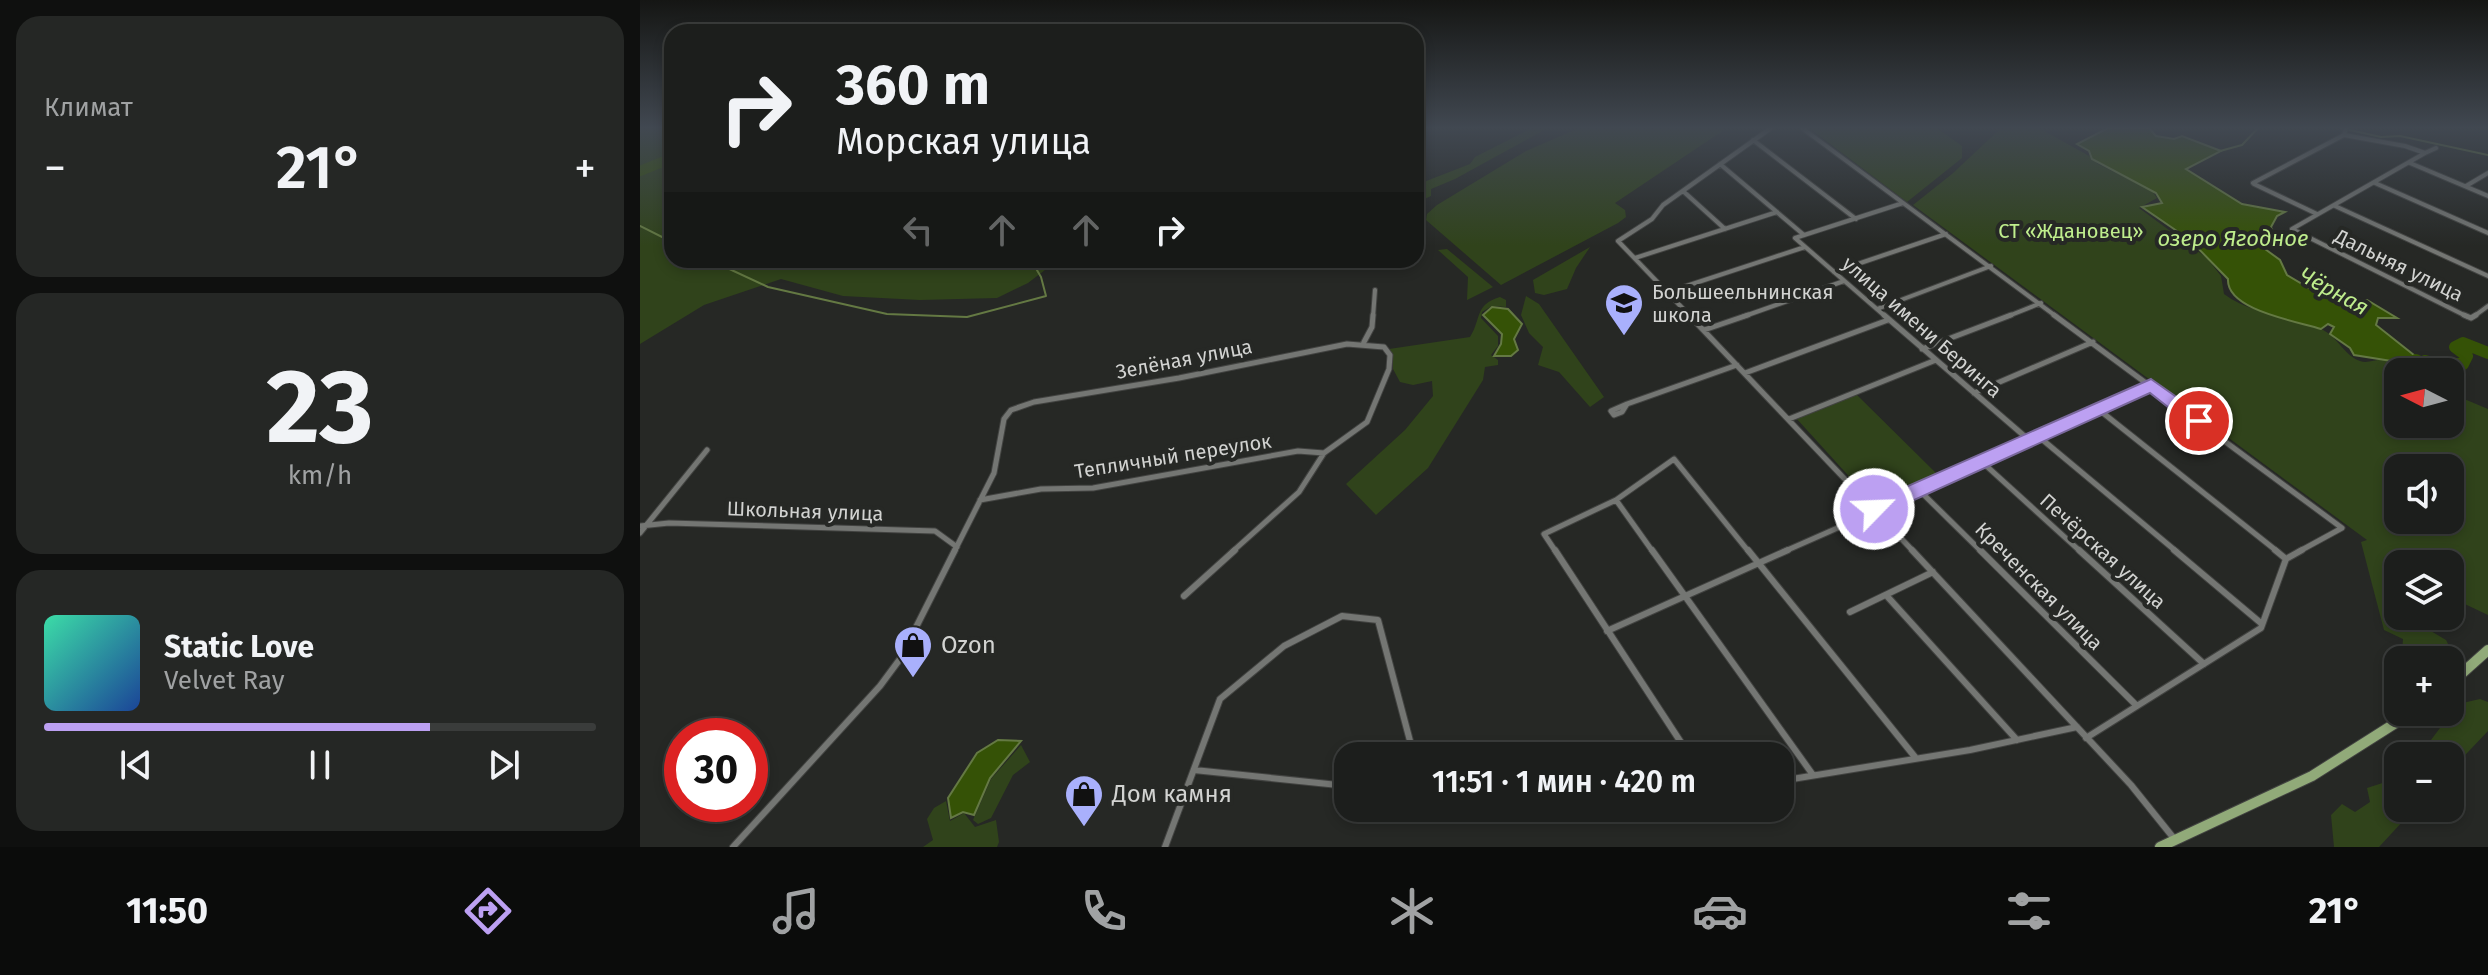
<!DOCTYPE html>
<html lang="ru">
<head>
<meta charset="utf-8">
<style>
	body { margin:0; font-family:"Fira Sans",sans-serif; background:#252725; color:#f1f3f6; height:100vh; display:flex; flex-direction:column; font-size:30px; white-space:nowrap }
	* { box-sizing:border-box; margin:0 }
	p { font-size:26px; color:#a0a2a3 }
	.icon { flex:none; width:44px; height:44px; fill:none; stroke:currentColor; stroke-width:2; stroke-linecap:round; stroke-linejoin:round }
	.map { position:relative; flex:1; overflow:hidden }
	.drawer { display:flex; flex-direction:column; gap:16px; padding:16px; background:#0f100f; width:640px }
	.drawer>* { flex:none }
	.hud { position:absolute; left:24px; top:24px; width:760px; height:244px; border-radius:24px; box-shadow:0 4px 12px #0003,0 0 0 2px #3a3c3b; background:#1c1e1c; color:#f1f3f6; overflow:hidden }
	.needle { width:52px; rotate:276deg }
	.fabs { position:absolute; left:1744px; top:358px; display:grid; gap:16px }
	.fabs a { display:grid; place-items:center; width:80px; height:80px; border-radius:16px; background:#1c1e1c; box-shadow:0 4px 12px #0003,0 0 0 2px #3a3c3b; font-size:40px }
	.speed { position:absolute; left:24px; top:718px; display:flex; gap:16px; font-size:40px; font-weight:700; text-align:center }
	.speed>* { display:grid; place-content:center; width:104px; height:104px; border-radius:50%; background:#1c1e1c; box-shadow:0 4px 12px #0003,0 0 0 2px #3a3c3b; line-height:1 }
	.speed .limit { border:12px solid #d22; background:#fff; color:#111 }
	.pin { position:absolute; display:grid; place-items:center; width:68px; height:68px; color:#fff; margin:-34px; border:4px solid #fff; border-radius:50%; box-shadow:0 2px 8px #0007 }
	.me { position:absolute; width:88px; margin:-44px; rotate:66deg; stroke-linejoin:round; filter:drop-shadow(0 0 6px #0008) }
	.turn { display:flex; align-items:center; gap:28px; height:168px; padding:0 40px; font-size:36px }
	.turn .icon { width:104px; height:104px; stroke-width:2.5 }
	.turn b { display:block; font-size:56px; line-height:68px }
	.lanes { display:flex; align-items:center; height:76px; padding:0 40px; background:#0003; justify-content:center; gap:40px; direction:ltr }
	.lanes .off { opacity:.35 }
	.big { font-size:60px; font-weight:600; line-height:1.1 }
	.drawer .widget { flex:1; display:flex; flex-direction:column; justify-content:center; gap:12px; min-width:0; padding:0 28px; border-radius:24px; background:#252725 }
	.drawer .dial { align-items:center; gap:0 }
	.dial b { font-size:104px; line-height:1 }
	.song { display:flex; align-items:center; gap:24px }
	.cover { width:96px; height:96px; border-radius:12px; background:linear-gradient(135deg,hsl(160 70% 55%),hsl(220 70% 35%)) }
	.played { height:8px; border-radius:4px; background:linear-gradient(90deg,#bca0f2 70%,#3a3c3b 70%) }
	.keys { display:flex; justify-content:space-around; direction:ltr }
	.heat { display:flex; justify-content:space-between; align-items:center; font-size:44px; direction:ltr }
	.trip { position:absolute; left:694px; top:742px; width:460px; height:80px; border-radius:24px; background:#1c1e1c; box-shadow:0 4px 12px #0003,0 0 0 2px #3a3c3b; font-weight:600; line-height:80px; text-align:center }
	.tab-bar { display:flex; height:128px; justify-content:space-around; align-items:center; background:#0b0c0b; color:#a0a2a3 }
	.tab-bar .icon { width:56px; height:56px }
	.tab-bar .on { color:#bca0f2 }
	.tab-bar b { font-size:36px; color:#f1f3f6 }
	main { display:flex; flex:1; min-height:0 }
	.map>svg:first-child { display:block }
	.green { fill:#30431b; fill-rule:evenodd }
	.water { fill:#355206; stroke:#647943; stroke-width:2 }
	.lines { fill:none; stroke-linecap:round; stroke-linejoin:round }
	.stream { stroke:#647943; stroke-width:2 }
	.river-far1 { stroke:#355206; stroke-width:10 }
	.river { stroke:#355206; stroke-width:12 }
	.street-far2-casing { stroke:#424341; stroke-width:6 }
	.street-far1-casing { stroke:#424341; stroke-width:7 }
	.street-casing { stroke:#424341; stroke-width:8 }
	.primary-casing { stroke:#424341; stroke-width:12 }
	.street-far2 { stroke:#747673; stroke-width:4 }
	.street-far1 { stroke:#747673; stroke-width:5 }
	.street { stroke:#747673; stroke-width:6 }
	.primary { stroke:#91aa79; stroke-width:10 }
	.route { fill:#bca0f2; stroke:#7a689d; stroke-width:2 }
	.labels { text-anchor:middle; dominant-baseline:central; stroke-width:8; stroke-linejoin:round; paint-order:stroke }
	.park-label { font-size:20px; fill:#bfee8d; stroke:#262825 }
	.street-label { font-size:20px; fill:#d2d3d1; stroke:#262825 }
	.poi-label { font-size:20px; fill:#d2d3d1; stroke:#262825; text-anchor:start }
	.water-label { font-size:22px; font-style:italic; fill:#beec8c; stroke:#262825 }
	.near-poi-label { font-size:24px; fill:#d2d3d1; stroke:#262825; text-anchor:start }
</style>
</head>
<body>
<main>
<section class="drawer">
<div class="widget"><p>Климат</p>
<div class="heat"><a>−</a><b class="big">21°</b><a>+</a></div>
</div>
<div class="widget dial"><b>23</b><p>km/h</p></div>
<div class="widget">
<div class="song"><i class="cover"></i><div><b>Static Love</b><p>Velvet Ray</p></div></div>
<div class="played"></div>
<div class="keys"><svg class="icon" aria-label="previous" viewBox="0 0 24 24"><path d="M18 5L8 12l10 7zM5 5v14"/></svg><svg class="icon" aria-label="pause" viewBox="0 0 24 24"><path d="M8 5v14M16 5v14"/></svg><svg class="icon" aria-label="next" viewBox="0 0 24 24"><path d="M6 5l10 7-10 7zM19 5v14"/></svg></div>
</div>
</section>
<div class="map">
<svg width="1848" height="847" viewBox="0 0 1848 847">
	<rect width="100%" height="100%" fill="#262825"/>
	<path class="green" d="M0,128H32V260H418L388,283L357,298L280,300L203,296L141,279L64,305L0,344Z
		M892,128H908L815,179L791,189V196L776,203L778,195L776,185L830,164L835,157Z
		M939,128H1087L975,203L985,210L986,217L978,223L861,285L786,220L787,214L797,205L886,151Z
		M1169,128H1297L1322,146V158L1267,202Z
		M1361,128H1399L1451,157L1458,164L1512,191L1517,198L1499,208L1567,258L1581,276L1584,294C1615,318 1657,312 1688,333C1699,341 1707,357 1720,361C1727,364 1736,359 1744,360C1760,363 1775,369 1791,372H1758V424H1810V384L1817,396L1848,409V615L1810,597V564H1758V616H1779L1784,627L1806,640L1816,660L1810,663V660H1768L1762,653L1763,639L1744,630L1721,542L1727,540L1273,205L1312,174ZM1758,468H1810V520H1758Z
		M950,247L936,268L927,289L904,295L895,293L893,280Z
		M807,249L853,287L827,300L828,277L798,250Z
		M886,296L899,304L964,397L950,407L919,372L898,365L903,347L889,333L881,315Z
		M860,297L866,300V307L852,306L842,312L841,318L858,336V346L851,355L858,360V365L845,367L843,380L788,468L736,515L706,484L765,430L793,396L792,381L773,385L760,382L753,369V354L749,349L830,337C842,318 834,305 860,297Z
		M1217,395L1300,477L1235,505L1156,418Z
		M1840,699L1848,702V731L1810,771V756H1758V764L1754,756L1791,740L1818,704Z
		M381,745L390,762L373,775L351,818L338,824L333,820L351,779Z
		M1758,778V808H1775L1739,847H1694L1691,815L1702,804L1715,812L1730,802L1727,788Z
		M306,801L310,821L324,813L335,827L356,820L359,842L357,847H283L293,840L287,819L294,808Z"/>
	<path class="water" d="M1468,128H1509L1516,136L1534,139L1542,136L1581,151L1546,169L1602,204L1645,212L1637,216L1631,227L1636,240L1625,249L1640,260L1647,275L1669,288L1701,301L1727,300L1757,318H1738L1736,325L1789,367L1714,355L1710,348L1690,334L1694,327L1688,324L1681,329C1656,321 1586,310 1588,279L1550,240L1502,207L1522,203L1516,193L1452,159L1449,151L1437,144Z
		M852,307L868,309L882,324L874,339L878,350L871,356H854L861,344L862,334L843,315Z
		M358,740L381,741L350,778L334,815L323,812L311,818L308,798L337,753Z"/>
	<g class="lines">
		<path class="stream" d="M1701,128L1741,137L1760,136L1848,155
			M1580,151L1602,145L1618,128
			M0,226L32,242
			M70,260L128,287L247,314L327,317L406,296L401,277L391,260"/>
		<path class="river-far1" d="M0,171L32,158"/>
		<path class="river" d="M1776,360L1789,367L1785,361L1806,367L1809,364H1823L1827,356L1815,347L1823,343L1848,353"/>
		<defs>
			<path id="street-far2" d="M1162,128L1417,317
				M1706,128L1704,135L1765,146L1785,153L1652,229L1828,317
				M1113,140L1216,219
				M1785,153L1796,148
				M1770,163L1848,196
				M1080,164L1164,235
				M1613,183L1704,135
				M1735,183L1848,233
				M1614,184L1677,214
				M1826,186L1848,173
				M1043,191L1085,229
				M1695,206L1848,276
				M1155,238L1246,317
				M1155,238L1263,203
				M995,258L1137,212
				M1194,272L1306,234
				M1028,292L1165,247
				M1237,309L1351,266
				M733,317L735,290
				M1051,317L978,241L1012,219L1023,205L1131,128
				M1102,317L1204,281
				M1366,317L1401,303
				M1833,317L1848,306"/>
			<path id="street-far1" d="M1049,315L1274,552
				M1244,315L1389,440
				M1414,315L1702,528L1658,552
				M1824,315L1831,318L1836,315
				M1064,330L1108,315
				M724,342L732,327L733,315
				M1282,349L1371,315
				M1105,373L1248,320
				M1334,393L1453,342
				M987,404L982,412L974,415L971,411Z
				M987,404L1097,365
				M1458,409L1638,552
				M1149,419L1296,360
				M1398,436L1537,552
				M1341,461L1441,552
				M1278,489L1342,552
				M340,500L401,489L453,488L658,451L684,453
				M976,500L1013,552
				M1234,509L1511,386
				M0,526L29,523L295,531L317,547
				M0,533L67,450
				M314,552L354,473L364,419L371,410L394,402L539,378L707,344L744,347L750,355L749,369L727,422L684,453L659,492L592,552
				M916,552L904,534L976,500L1034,459L1109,552
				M1143,552L1236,511"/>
			<path id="street" d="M915,550L1044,747L1056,756
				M1012,550L1173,775
				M1108,550L1275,757
				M1272,550L1491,785L1536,841
				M1340,550L1497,706
				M1439,550L1564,664
				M1534,550L1622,624
				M1635,550L1646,559
				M1246,595L1377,740
				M544,596L595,550
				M1210,612L1293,572
				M967,631L1148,550
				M1446,738L1621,628L1646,559L1662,550
				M554,770L708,786
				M1140,781L1330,750L1437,727
				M93,847L240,686L260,659L315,550
				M525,847L580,699L644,646L702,616L738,620L774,756"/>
			<path id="primary" d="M1810,684L1848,650
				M1520,847L1672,776L1773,712"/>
		</defs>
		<use href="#street-far2" class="street-far2-casing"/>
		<use href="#street-far1" class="street-far1-casing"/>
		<use href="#street" class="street-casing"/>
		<use href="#primary" class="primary-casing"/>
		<use href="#street-far2" class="street-far2"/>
		<use href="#street-far1" class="street-far1"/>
		<use href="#street" class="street"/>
		<use href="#primary" class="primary"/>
	</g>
	<linearGradient id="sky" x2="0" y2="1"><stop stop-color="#151614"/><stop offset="0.52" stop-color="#414851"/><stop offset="1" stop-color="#414851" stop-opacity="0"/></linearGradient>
	<rect width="1848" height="246" fill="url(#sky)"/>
	<path class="route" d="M1511,379L1565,417L1568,421L1565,426H1552L1510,393L1241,515H1227L1224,509L1227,504Z"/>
	<defs>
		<symbol id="school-pin" viewBox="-11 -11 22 30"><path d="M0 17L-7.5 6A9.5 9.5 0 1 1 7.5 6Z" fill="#a9b0fc" stroke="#262825"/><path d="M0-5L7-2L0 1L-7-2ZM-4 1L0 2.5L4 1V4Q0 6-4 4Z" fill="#111"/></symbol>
		<symbol id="shop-pin" viewBox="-11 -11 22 30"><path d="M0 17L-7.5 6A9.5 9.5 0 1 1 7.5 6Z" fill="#a9b0fc" stroke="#262825"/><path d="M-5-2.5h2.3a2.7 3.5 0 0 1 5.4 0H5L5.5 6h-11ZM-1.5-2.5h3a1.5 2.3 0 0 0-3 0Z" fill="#111"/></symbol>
	</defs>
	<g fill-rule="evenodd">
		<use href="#school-pin" x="962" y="281" width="44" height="60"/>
		<use href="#shop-pin" x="251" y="623" width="44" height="60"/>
		<use href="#shop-pin" x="422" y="772" width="44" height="60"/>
	</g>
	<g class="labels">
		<g class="park-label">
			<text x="1431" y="231">СТ «Ждановец»</text>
		</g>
		<g class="street-label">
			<text transform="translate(1759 265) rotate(26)">Дальняя улица</text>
			<text transform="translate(1282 327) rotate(41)">улица имени Беринга</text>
			<text transform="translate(544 359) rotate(-11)">Зелёная улица</text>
			<text transform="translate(533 456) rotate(-9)">Тепличный переулок</text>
			<text transform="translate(165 511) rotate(2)">Школьная улица</text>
			<text transform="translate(1463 551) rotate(42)">Печёрская улица</text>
			<text transform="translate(1399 586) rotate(45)">Креченская улица</text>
		</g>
		<g class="poi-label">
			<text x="1012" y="292">Большеельнинская<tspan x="1012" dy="23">школа</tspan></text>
		</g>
		<g class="water-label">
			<text x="1593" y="238">озеро Ягодное</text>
			<text transform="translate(1694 291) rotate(29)">Чёрная</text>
		</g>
		<g class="near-poi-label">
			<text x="301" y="645">Ozon</text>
			<text x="472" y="794">Дом камня</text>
		</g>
	</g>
</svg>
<div class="fabs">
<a><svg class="needle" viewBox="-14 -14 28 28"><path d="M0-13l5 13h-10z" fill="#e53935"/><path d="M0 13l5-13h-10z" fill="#a0a2a3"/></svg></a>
<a><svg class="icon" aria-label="sound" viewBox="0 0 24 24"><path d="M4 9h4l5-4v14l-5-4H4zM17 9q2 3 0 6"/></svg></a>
<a><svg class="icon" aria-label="layers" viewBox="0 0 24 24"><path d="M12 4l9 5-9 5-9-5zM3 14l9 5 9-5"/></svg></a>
<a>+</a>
<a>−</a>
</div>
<div class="speed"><div class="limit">30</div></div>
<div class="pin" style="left:1559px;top:421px;background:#d93025"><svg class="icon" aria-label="arrive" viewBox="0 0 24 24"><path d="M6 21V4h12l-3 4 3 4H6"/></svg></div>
<svg class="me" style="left:1234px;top:509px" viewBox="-20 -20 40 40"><circle r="17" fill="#bca0f2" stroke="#fff" stroke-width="3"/><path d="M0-11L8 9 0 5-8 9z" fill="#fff"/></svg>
<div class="trip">11:51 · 1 мин · 420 m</div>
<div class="hud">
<div class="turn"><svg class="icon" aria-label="right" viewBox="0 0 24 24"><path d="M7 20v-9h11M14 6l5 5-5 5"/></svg><div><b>360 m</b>Морская улица</div></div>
<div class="lanes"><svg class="icon off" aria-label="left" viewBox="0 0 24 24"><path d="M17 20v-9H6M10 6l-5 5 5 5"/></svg><svg class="icon off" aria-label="ahead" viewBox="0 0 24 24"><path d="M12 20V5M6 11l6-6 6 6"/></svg><svg class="icon off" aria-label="ahead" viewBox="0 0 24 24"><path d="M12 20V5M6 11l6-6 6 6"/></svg><svg class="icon" aria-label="right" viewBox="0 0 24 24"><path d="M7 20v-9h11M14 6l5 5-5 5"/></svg></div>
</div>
</div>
</main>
<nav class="tab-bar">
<b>11:50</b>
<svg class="icon on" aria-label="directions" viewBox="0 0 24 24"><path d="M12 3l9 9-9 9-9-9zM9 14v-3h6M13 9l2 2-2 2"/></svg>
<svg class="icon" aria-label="music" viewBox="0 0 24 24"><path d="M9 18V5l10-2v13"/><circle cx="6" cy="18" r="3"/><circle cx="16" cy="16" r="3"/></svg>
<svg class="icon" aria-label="phone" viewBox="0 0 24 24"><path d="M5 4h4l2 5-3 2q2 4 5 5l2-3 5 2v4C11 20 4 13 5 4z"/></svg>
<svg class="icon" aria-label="climate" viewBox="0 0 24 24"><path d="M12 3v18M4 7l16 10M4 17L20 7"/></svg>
<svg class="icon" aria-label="car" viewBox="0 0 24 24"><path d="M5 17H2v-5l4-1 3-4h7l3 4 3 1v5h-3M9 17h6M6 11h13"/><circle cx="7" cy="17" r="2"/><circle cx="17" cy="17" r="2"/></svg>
<svg class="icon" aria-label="filters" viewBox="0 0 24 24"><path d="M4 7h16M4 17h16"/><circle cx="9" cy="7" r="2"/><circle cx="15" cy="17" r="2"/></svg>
<b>21°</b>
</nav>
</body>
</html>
